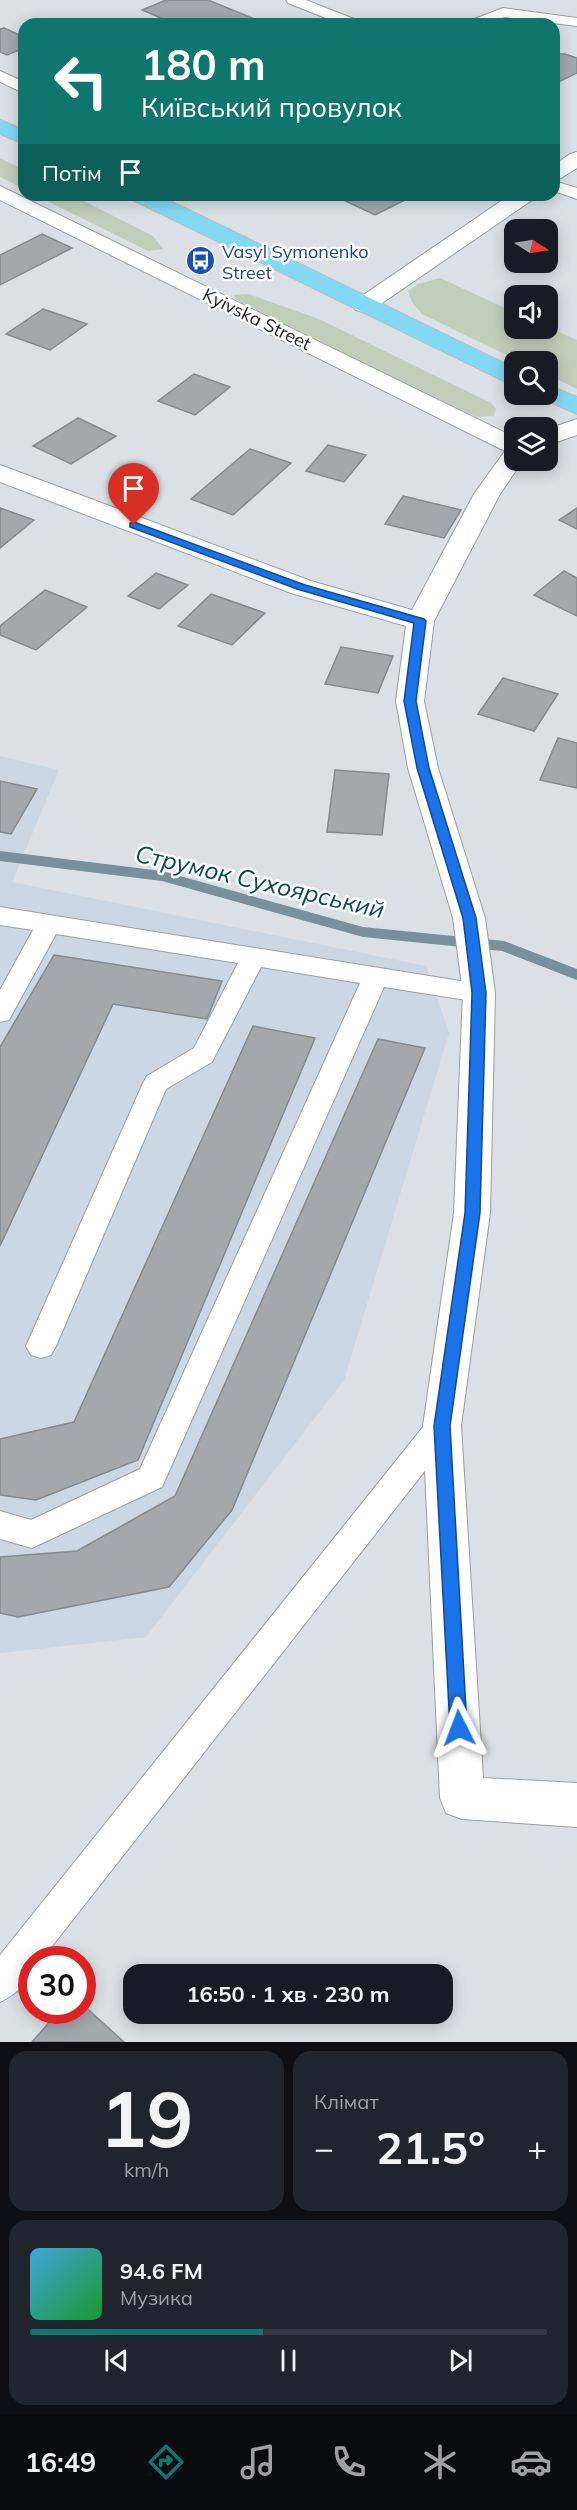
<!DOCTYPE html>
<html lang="uk">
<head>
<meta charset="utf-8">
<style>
	body { margin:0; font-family:Mulish,sans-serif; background:#20242c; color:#f1f3f6; height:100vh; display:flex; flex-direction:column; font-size:22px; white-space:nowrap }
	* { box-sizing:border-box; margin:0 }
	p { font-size:20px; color:#9ea1a6 }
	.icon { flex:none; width:33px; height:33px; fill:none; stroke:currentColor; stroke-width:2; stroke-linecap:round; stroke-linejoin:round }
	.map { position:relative; height:2042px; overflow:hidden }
	.panel { display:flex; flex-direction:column; gap:9px; padding:9px; background:#0d0f14; flex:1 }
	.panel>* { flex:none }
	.banner { position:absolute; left:18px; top:18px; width:542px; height:183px; border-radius:18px; box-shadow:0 3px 15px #0003; background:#0f766e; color:#fff; overflow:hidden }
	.needle { width:39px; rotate:102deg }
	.controls { position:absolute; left:504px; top:219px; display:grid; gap:12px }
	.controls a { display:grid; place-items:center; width:54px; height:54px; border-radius:12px; background:#171b24; box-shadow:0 3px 15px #0003; font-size:30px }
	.speed { position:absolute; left:18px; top:1946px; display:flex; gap:12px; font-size:30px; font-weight:700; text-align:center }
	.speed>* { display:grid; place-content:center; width:78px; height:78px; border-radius:50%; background:#171b24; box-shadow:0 3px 15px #0003; line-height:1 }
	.speed .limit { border:9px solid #d22; background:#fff; color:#111 }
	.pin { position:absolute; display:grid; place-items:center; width:51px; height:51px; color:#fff; margin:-62px -26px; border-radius:50% 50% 50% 0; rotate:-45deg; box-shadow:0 0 6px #0007 }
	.pin .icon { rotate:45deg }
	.me { position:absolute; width:66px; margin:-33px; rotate:357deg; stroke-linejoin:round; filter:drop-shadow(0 0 4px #0008) }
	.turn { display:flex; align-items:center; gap:21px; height:126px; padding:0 24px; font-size:27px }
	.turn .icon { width:78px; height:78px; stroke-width:2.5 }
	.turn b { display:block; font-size:42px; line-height:51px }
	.then { display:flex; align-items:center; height:57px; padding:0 24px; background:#0003; gap:12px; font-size:22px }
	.big { font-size:45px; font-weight:700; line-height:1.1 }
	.panel .card { flex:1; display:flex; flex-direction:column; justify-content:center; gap:9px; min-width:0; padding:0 21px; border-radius:18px; background:#20242c }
	.panel .dial { align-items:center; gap:0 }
	.dial b { font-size:78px; line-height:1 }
	.song { display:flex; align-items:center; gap:18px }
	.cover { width:72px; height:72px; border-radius:9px; background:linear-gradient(135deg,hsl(200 70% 55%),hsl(130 70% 35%)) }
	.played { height:6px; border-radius:3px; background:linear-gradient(90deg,#0f766e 45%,#363941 45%) }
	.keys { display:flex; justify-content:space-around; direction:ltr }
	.heat { display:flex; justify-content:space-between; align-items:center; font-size:33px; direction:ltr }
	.panel .tiles { flex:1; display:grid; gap:9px; grid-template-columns:1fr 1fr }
	.card:last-child { grid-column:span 2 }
	.trip { position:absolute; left:123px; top:1964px; width:330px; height:60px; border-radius:18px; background:#171b24; box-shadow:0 3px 15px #0003; font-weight:700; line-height:60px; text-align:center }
	.dock { display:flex; height:96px; justify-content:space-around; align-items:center; background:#090b0e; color:#9ea1a6 }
	.dock .icon { width:42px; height:42px }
	.dock .active { color:#0f766e }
	.dock b { font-size:27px; color:#f1f3f6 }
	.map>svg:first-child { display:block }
	.built { fill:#cbd7e2 }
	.green { fill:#c1ceba }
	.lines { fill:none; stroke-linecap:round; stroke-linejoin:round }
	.stream { fill:#77909c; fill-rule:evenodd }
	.building { fill:#a3a8ad; stroke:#848a8e; stroke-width:1.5 }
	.service-casing { stroke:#999ea3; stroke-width:2 }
	.minor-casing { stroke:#999ea3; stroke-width:2 }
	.tertiary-casing { stroke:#999ea3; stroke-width:2 }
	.primary-casing { stroke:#bbbbbc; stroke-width:2 }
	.service { fill:#fff; fill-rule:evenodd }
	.minor { fill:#fff; fill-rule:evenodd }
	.tertiary { fill:#fff; fill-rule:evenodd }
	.primary { fill:#82d9f4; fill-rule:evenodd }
	.route { fill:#1a73e8; stroke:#114b97; stroke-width:1.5 }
	.labels { text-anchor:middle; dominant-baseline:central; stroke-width:5; stroke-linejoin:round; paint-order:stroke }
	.far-transit-label { font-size:18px; fill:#164399; stroke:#fff; text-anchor:start }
	.far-street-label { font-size:18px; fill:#1b1d1f; stroke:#fff }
	.water-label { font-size:24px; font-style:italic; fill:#054961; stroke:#fff }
</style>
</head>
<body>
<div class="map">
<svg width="577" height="2042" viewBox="0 0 577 2042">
	<rect width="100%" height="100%" fill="#dae0e5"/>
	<path class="built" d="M0,756L59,770L12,882L426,966L449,1033L344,1380L146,1637L0,1653Z"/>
	<path class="green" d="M0,158L24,170V189L0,177Z
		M35,195H72L153,236L163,249L148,251Z
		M440,278L514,312V328L548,327L577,340V389L548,375V362L519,361L422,314L412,302L408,291L418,284Z
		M248,294L319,319L491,403L496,408L494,416L477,417L432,397L235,299L234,295Z"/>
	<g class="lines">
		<path class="stream" d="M0,851L162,871L363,927L504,941L577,969V980L502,951L363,937L162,881L0,861Z"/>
	</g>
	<path class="building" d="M166,0H208L267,24H175L142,10Z
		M4,28L24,37V48L7,55L0,52V29Z
		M554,54H565L577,58V73L554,84Z
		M333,195H415L375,215Z
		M42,234L72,248L0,285V255Z
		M43,309L87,324L50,350L6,334Z
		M194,374L230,387L195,415L158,401Z
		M78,418L116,436L71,464L33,446Z
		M328,445L366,455L344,482L306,471Z
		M250,449L291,463L233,515L191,499Z
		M403,496L461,510L444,538L385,524Z
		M0,508L34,520L0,548Z
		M577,508V529L559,520Z
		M564,571L577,578V616L534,595Z
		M156,573L188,585L159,609L128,596Z
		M45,590L87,607L36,650L0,635V626Z
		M211,594L265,613L232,645L178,626Z
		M341,647L393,656L378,693L325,684Z
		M503,678L558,694L534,731L478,714Z
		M558,738L577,743V788L540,780Z
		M335,770L389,774L382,835L327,832Z
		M0,781L37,789L11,834L0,832Z
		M54,955L222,981L207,1019L113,1004L0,1246V1047Z
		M253,1026L315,1038L138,1460L36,1500L0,1495V1439L74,1422Z
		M378,1039L425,1048L232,1510L169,1587L18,1617L0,1613V1557L77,1551L175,1496Z
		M82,2004L124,2042H32L60,2010H82Z"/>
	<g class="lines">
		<defs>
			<path id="service" d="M286,0H306L359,21L361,24H341L288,3Z
				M503,8L577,18V26L505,17L487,24H467L469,21Z
				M0,71L24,82V93L0,82Z
				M554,181L577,188V199L554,191Z
				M0,907L479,984L488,987L492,993L488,999L479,1002L384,987L162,1487L32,1548L0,1539V1511L31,1520L140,1469L360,983L261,967L212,1062L166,1089L56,1346L51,1355L41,1358L31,1355L26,1346L143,1083L147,1076L194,1048L238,963L56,934L9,1020L0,1022V990L33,930L0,925Z
				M442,1413L453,1417L457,1426L453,1435L42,1959H32C32,1979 18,1994 0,2002V1955L431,1417Z"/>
			<path id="minor" d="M0,186L514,437V460H523L500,494L434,621L424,701L438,768L485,918L495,993L490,1213L461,1426L483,1778L577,1783V1827L462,1819L446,1813L440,1798L423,1426L454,1213L463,993L453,918L408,768L396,701L406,626L291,593L0,482V465L311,581L412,610L474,494L505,451L0,200Z
				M577,419V435L548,445V429Z"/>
			<path id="tertiary" d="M577,152V168L561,178L554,180V165L570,154Z
				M510,195H535L532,200L372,310L364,312L356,310L353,305L356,300Z"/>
			<path id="primary" d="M0,120L24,130V144L0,134Z
				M130,195H158L514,368V384L506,382L133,200Z
				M548,385L577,397V414L539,397L538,394H548Z"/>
		</defs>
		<use href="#service" class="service-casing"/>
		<use href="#minor" class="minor-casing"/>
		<use href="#tertiary" class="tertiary-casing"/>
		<use href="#primary" class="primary-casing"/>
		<use href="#service" class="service"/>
		<use href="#minor" class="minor"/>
		<use href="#tertiary" class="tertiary"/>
		<use href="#primary" class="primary"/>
	</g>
	<path class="route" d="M134,522L305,585L424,619L426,621L416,701L429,768L476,918L486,993L480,1213L450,1426L467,1728L465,1734L459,1736L452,1734L450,1728L434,1426L465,1213L472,993L463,918L417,768L404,701L414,623L297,589L130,527V523Z"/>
	<defs>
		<symbol id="bus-disc" viewBox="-11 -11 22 22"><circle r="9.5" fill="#1a4fb4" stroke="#fff"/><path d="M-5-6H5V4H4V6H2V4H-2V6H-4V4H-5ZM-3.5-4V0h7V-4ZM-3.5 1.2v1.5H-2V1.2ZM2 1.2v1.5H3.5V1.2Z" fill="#fff"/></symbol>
	</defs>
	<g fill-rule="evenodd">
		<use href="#bus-disc" x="184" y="244" width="33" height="33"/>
	</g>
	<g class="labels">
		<g class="far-transit-label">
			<text x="222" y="251">Vasyl Symonenko<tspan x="222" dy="21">Street</tspan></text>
		</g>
		<g class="far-street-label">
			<text transform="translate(257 319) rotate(26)">Kyivska Street</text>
		</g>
		<g class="water-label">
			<text transform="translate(260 881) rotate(13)">Струмок Сухоярський</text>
		</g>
	</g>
</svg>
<div class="controls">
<a><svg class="needle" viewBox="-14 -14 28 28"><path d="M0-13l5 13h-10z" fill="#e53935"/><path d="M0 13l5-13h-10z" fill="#9ea1a6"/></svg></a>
<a><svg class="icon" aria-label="sound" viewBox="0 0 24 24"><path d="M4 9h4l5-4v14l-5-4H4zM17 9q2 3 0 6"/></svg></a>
<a><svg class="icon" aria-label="search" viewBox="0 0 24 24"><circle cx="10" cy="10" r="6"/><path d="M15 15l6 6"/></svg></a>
<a><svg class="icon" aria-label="layers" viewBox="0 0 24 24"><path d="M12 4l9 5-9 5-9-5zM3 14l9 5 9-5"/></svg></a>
</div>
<div class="speed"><div class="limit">30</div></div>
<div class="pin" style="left:134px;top:525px;background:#d93025"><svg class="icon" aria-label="arrive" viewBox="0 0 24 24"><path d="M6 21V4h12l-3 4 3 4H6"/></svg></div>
<svg class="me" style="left:459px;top:1728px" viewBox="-20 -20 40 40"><path d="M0-17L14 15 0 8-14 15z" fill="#1a73e8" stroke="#fff" stroke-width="4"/></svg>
<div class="trip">16:50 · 1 хв · 230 m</div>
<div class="banner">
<div class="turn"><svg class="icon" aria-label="left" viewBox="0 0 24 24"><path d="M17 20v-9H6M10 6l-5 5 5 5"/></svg><div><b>180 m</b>Київський провулок</div></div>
<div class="then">Потім<svg class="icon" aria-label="arrive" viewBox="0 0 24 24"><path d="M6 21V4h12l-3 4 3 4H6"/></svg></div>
</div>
</div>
<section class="panel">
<div class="tiles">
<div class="card dial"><b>19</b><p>km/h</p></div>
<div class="card"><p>Клімат</p>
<div class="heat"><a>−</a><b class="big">21.5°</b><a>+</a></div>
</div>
<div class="card">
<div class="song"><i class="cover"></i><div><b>94.6 FM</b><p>Музика</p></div></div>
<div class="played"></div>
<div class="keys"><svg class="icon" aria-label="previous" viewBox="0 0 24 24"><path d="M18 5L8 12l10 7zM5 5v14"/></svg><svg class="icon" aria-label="pause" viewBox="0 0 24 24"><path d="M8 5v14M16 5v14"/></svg><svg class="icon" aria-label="next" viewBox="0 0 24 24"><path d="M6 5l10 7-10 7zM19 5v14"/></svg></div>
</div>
</div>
</section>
<nav class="dock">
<b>16:49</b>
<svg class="icon active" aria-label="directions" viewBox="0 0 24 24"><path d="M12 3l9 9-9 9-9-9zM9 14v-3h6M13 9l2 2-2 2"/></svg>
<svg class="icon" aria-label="music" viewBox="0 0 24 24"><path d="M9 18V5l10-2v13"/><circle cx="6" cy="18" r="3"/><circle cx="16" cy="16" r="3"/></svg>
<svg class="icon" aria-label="phone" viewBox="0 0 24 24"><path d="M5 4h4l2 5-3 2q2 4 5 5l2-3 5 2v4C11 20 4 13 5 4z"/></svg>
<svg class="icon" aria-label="climate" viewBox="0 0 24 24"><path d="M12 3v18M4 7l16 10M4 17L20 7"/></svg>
<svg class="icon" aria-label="car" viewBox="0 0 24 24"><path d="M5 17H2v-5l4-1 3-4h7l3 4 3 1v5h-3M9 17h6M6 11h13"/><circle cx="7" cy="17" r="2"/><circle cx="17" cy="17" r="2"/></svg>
</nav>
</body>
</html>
